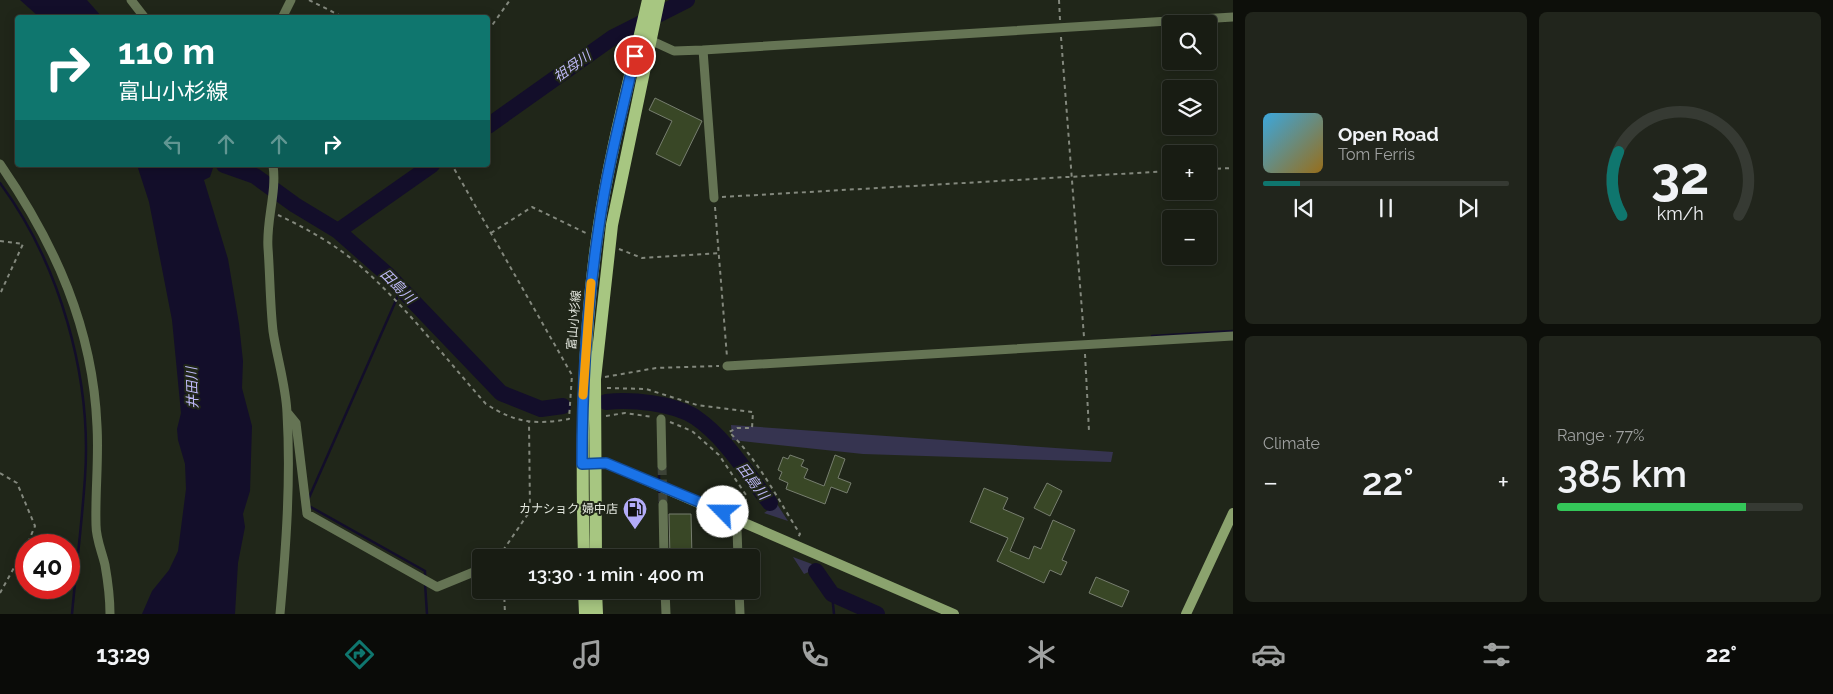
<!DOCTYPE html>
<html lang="en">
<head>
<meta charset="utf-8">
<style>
	body { margin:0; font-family:Raleway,"Noto Sans JP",sans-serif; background:#21251c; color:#f1f3f6; height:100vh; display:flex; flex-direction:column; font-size:19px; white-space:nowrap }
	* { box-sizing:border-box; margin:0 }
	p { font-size:16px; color:#9fa1a0 }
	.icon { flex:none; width:28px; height:28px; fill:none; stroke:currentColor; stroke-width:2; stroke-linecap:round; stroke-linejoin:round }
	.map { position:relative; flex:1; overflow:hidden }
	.sheet { display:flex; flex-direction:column; gap:12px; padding:12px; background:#0d0f0a; width:600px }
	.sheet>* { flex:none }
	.guide { position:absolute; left:15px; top:15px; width:475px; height:152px; border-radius:5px; box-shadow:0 2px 12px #0003,0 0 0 1px #363a33; background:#0f766e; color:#fff; overflow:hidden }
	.buttons { position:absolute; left:1162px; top:15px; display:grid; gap:10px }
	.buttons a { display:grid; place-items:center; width:55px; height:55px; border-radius:5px; background:#181c13; box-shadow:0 2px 12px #0003,0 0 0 1px #363a33; font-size:25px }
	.speed { position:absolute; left:15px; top:534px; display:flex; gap:10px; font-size:25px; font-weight:700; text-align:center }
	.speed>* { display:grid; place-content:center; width:65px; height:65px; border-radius:50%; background:#181c13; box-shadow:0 2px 12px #0003,0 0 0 1px #363a33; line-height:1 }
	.speed .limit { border:8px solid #d22; background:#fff; color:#111 }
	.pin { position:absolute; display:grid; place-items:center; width:42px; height:42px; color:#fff; margin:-21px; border:2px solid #fff; border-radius:50%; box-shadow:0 1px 5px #0007 }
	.me { position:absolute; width:55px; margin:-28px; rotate:293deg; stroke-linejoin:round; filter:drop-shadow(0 0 4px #0008) }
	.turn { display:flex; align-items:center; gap:18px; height:105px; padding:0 20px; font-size:22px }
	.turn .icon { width:65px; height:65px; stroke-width:2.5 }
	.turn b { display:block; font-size:35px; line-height:42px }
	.lanes { display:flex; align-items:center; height:48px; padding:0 20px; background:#0003; justify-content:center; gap:25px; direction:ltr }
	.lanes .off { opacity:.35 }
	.big { font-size:38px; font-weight:600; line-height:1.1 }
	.sheet .card { flex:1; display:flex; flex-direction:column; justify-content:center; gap:8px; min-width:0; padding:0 18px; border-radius:8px; background:#21251c }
	.sheet .dial { align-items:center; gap:0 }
	.dial svg { height:130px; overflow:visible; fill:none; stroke:#363a33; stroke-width:7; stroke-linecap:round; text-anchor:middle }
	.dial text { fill:#f1f3f6; stroke:none }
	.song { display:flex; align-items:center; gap:15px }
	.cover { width:60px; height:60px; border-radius:8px; background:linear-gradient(135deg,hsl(200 70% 55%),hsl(40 70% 35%)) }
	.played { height:5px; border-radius:2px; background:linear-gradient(90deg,#0f766e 15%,#363a33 15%) }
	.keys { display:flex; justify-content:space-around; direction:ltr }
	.heat { display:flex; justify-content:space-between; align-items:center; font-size:28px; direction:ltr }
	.charge { height:8px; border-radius:4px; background:linear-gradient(90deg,#34c759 77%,#363a33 0) }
	.sheet .tiles { flex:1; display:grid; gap:12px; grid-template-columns:repeat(2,1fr) }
	.trip { position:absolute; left:472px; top:549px; width:288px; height:50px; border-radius:5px; background:#181c13; box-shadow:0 2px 12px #0003,0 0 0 1px #363a33; font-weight:600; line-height:50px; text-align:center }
	.dock { display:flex; height:80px; justify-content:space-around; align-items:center; background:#0a0b08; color:#9fa1a0 }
	.dock .icon { width:35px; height:35px }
	.dock .selected { color:#0f766e }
	.dock b { font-size:22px; color:#f1f3f6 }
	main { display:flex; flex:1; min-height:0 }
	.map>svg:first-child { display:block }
	.green { fill:#363450 }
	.water { fill:#130e2a }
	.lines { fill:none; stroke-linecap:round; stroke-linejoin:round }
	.stream { stroke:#130e2a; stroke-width:2.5 }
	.river { stroke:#130e2a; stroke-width:16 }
	.building { fill:#394726; stroke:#777e6f }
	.street-tunnel { stroke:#3d4337; stroke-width:9; stroke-dasharray:9 4.5; stroke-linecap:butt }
	.path { stroke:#83887d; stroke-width:2; stroke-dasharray:4 4; stroke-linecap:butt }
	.street { stroke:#657454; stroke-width:9 }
	.secondary { stroke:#8ba36e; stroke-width:10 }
	.primary { stroke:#a7c681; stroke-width:12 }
	.route-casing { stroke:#114b97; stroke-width:12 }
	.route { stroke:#1a73e8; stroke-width:9 }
	.slow { stroke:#f59e0b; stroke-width:9 }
	.labels { text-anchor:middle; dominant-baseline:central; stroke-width:4; stroke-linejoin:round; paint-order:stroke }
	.street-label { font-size:12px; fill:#e3e7de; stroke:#202619 }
	.poi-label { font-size:12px; fill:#e3e7de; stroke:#202619; text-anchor:end }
	.water-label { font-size:14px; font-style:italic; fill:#bdb8f6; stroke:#202619 }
</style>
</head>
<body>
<main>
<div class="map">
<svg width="1233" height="614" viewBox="0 0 1233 614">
	<rect width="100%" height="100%" fill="#202619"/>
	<path class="green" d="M731,425L1113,452L1111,462L863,454L732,440Z
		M777,504L788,521L764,513Z
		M793,557L820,567L804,574Z"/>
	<path class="water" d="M20,0H87L102,17H39Z
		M137,165H214L210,177L204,180L228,259L239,324L243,361L242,388L252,426L250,491L243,514L245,527L238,563L235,614H142L152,591L169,570L178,551L186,489L185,464L178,440L177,429L181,413L172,320L149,202Z"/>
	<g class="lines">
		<path class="stream" d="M0,183C60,264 92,377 85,477C82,523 76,569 72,614
			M1152,336L1233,331
			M659,467V484
			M659,489L660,504
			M308,500L401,289
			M309,506L425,571V578
			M425,583L427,614
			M832,594L834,614"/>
		<path class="river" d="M488,126L612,38L687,0
			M224,165L255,176L295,205L338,231L388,275L501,393L541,409L563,406
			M338,231L432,165
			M606,402C631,399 673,403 695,417C726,438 747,474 770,503
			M816,571L832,594L877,614"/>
	</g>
	<path class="building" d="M655,98L702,121L680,166L656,154L672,121L649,110Z
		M790,455L804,460L801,466L808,469L804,478L824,486L835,455L845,459L838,478L851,483L847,493L831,487L825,504L786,489L788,483L779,479L782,472L778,470L783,457L788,459Z
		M1047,483L1062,491L1050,516L1034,508Z
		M984,488L1008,498L1003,509L1024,518L1010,551L1029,559L1034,546L1041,549L1053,520L1075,530L1062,560L1067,562L1061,575L1050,570L1044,583L997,561L1008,538L970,522Z
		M669,514H691L692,558H670Z
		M1096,577L1129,591L1122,607L1089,593Z"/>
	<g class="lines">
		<path class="street-tunnel" d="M662,466L663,504"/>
		<path class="path" d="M309,0L345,18
			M1059,0L1060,20
			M488,31L510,0
			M1061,37L1084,337
			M1209,169L1233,168
			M722,197L1171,171
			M715,207L727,357
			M278,215C306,228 336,245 359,265C406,306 445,358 486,404C516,423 534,425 569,419L572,375L452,165
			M491,233L532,207L588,234
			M0,241L23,244L0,294
			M619,249L642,258L720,253
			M1085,354L1089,431
			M605,377L656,368L719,366
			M607,388L646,389L697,405L753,412L752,428H737L729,432C757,458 779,501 800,534L798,537
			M606,416L625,413L653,417
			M670,422L692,431L719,455L746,495V513
			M0,473L17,483L35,526L27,545
			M503,558L502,552L530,511L529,422
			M504,590L505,614
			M0,593L26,546"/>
		<path class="street" d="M131,0L145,18
			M282,18L291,0
			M650,40L674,51L703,50L714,198
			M703,50L1233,17
			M0,164C55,244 93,328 97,426C99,459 95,492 96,525C96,539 102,552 105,565C108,582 110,597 110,614
			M273,165C277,193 266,220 268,248C270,275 270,303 273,331C277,358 286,386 287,413C291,480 286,547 280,614
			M727,366L1233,336
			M287,412L296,423L307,514L437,587L481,569
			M661,419L662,466
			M663,504L664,558
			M738,558L737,529L742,520
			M665,590L666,614
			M739,590L740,614"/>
		<path class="secondary" d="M589,463H606L954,614
			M1186,614L1233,513"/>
		<path class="primary" d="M584,558C581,446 582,336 599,225C610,150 631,75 648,0
			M596,558L595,379L612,225L659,0
			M584,590L585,614
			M596,590L597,614"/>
	</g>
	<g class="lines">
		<defs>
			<path id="route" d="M635,56C622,112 607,168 599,226C587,305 582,384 582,464L606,463L723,512"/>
		</defs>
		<use href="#route" class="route-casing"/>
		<use href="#route" class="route"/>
		<path class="slow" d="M583,395L591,283"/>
	</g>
	<defs>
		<symbol id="fuel-pin" viewBox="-11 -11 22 30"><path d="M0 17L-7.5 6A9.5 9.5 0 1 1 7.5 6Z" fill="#b3acf9" stroke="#202619"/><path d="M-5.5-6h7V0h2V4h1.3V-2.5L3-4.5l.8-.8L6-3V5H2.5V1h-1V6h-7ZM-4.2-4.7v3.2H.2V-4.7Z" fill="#111"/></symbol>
	</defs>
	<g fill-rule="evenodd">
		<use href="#fuel-pin" x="621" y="495" width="28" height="38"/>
	</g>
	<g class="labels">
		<g class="street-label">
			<text transform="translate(574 320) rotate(-85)">富山小杉線</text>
		</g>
		<g class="poi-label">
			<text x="618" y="509">カナショク 婦中店</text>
		</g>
		<g class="water-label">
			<text transform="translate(572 66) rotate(-35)">祖母川</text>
			<text transform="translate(398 286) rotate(45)">田島川</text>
			<text transform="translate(192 388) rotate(-92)">井田川</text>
			<text transform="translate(753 481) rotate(53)">田島川</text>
		</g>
	</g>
</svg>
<div class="buttons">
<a><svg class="icon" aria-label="search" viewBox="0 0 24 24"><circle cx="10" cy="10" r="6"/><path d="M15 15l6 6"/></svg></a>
<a><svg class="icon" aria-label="layers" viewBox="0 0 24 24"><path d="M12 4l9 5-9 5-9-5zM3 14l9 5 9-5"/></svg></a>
<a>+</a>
<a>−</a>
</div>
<div class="speed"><div class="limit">40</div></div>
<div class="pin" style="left:635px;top:56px;background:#d93025"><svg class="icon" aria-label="arrive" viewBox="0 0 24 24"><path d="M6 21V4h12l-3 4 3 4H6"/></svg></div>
<svg class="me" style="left:723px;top:512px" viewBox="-20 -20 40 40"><circle r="19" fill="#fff"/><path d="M0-13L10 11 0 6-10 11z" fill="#1a73e8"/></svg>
<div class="trip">13:30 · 1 min · 400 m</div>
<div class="guide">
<div class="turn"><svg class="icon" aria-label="right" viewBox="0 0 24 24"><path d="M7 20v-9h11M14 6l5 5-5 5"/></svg><div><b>110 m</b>富山小杉線</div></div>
<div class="lanes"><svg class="icon off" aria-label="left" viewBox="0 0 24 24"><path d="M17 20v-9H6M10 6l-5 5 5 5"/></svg><svg class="icon off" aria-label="ahead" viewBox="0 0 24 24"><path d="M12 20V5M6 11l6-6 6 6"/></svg><svg class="icon off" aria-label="ahead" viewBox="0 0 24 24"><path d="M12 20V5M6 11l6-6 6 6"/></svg><svg class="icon" aria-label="right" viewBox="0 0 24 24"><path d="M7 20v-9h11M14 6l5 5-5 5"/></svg></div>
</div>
</div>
<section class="sheet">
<div class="tiles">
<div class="card">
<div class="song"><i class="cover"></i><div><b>Open Road</b><p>Tom Ferris</p></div></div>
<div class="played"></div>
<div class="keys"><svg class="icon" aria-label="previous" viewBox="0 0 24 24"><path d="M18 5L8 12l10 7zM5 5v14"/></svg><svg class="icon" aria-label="pause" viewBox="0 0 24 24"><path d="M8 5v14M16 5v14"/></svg><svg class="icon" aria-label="next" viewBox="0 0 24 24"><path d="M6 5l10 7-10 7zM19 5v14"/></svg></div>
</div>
<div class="card dial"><svg viewBox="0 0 100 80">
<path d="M14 69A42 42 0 1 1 86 69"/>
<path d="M14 69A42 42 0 0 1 12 30" stroke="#0f766e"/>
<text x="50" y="56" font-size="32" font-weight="700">32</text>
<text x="50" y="72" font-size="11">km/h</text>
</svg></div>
<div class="card"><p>Climate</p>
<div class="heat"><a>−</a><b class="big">22°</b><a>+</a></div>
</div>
<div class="card"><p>Range · 77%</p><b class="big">385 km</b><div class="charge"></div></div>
</div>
</section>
</main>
<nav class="dock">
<b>13:29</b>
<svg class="icon selected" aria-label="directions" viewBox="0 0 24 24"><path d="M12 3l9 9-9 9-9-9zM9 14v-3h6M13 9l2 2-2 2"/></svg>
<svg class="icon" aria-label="music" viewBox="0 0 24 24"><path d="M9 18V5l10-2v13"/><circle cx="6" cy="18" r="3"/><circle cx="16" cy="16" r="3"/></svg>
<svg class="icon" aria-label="phone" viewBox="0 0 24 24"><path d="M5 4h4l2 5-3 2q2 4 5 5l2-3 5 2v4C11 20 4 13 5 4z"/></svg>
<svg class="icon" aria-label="climate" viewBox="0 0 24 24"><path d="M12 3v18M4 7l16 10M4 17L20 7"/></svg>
<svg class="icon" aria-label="car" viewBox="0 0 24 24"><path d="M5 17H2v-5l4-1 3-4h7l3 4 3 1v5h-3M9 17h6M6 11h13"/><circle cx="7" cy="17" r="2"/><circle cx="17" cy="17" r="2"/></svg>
<svg class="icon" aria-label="filters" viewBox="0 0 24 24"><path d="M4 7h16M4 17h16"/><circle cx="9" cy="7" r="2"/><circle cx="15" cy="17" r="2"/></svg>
<b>22°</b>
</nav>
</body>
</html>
